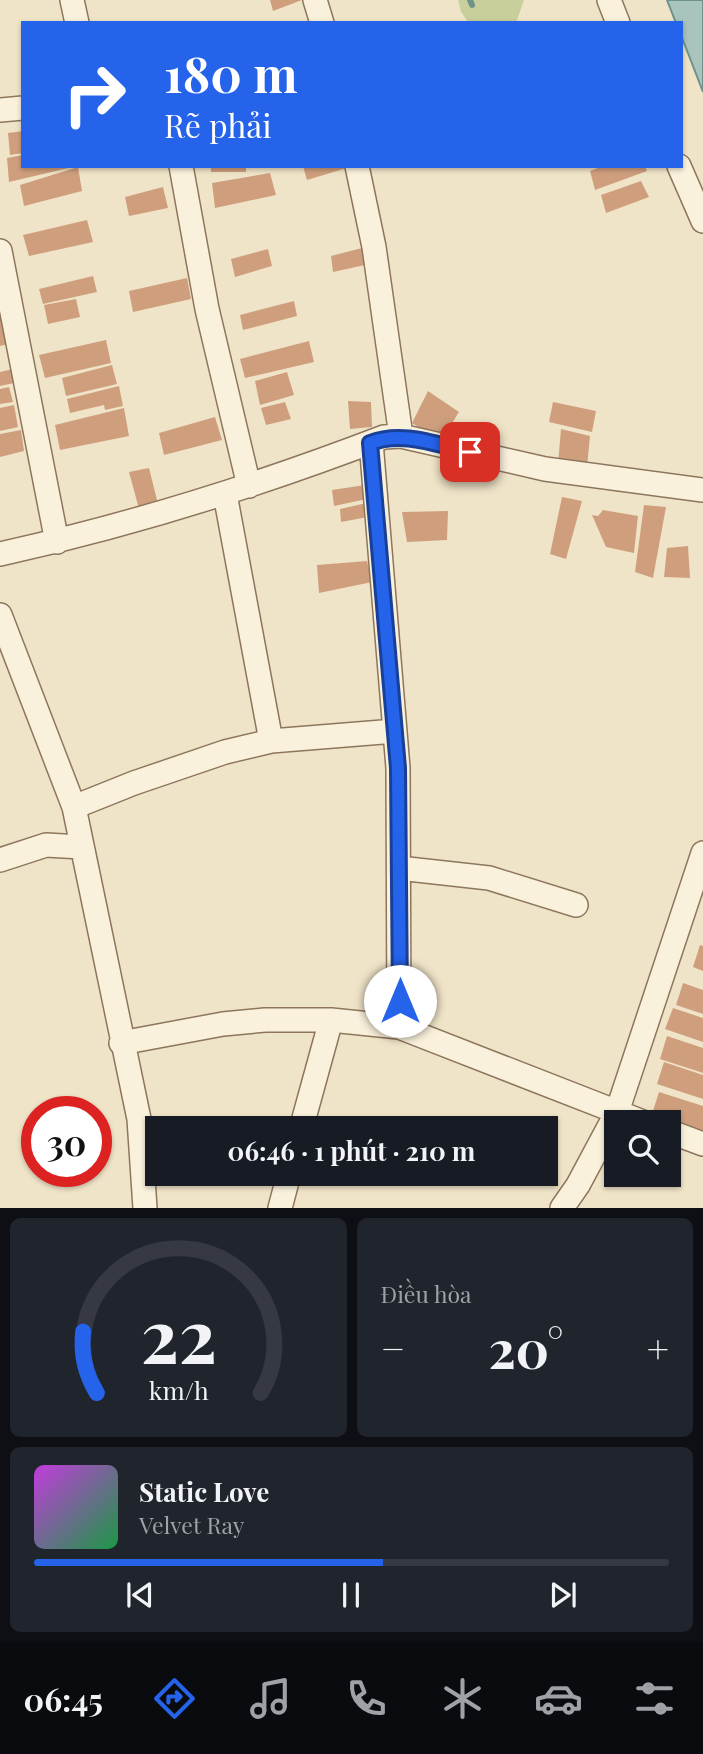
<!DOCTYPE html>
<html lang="vi">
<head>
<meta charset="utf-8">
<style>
	body { margin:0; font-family:"Playfair Display",serif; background:#20242c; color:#f1f3f6; height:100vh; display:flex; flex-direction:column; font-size:26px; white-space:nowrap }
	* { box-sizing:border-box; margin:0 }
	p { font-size:23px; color:#9ea1a6 }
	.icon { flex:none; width:38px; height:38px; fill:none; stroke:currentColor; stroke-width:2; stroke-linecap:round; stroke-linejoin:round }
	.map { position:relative; height:1208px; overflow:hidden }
	.panel { display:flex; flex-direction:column; gap:10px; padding:10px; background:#0d0f14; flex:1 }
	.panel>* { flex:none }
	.banner { position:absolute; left:21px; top:21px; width:662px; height:147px; border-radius:0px; box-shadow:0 2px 5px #0004; background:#2563eb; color:#fff; overflow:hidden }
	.buttons { position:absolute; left:604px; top:1110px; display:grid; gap:14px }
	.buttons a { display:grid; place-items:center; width:77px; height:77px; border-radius:0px; background:#171b24; box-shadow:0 2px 5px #0004; font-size:35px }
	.speed { position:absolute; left:21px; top:1096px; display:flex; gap:14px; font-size:35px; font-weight:700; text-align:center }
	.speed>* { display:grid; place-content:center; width:91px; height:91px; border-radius:50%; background:#171b24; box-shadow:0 2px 5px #0004; line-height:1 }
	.speed .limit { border:10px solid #d22; background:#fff; color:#111 }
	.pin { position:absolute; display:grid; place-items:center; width:60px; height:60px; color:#fff; margin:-30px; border-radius:14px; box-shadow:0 4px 10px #0006 }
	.me { position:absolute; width:77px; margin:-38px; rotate:0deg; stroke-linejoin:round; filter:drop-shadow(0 0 5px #0008) }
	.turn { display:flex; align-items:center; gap:24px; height:147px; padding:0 28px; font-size:32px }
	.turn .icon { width:91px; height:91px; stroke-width:2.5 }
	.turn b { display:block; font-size:49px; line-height:60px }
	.big { font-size:52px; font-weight:700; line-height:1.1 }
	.panel .tile { flex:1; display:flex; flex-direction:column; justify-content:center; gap:10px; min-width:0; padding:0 24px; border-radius:10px; background:#20242c }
	.panel .dial { align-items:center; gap:0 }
	.dial svg { height:182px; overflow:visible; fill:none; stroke:#363941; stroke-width:7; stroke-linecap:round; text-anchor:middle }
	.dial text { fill:#f1f3f6; stroke:none }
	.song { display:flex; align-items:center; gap:21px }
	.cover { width:84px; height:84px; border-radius:10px; background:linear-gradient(135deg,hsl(290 70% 55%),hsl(140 70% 35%)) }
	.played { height:7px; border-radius:4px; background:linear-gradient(90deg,#2563eb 55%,#363941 55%) }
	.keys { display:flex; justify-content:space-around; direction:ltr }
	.heat { display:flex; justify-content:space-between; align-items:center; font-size:38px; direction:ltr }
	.panel .tiles { flex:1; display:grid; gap:10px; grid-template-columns:1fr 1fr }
	.tile:last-child { grid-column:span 2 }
	.trip { position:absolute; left:145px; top:1116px; width:413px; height:70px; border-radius:0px; background:#171b24; box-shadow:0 2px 5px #0004; font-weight:700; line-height:70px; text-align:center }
	.dock { display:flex; height:112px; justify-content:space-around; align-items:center; background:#090b0e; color:#9ea1a6 }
	.dock .icon { width:49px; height:49px }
	.dock .active { color:#2563eb }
	.dock b { font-size:32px; color:#f1f3f6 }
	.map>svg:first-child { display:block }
	.green { fill:#c9cf9b }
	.water { fill:#a9c4bc; stroke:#6f938a; stroke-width:2 }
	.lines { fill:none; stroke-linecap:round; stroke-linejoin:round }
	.stream { stroke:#6f938a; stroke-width:6 }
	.building { fill:#cf9f7d }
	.minor-casing { stroke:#8d765c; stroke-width:26 }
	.minor { stroke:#faf1dc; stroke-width:23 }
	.route-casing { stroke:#184099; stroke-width:18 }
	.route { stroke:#2563eb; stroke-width:12 }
</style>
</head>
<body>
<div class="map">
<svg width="703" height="1208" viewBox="0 0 703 1208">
	<rect width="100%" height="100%" fill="#f0e4c8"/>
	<path class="green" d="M458,0H524L516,23H469L461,12Z"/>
	<path class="water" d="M667,0H703V92L681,35V23H676Z"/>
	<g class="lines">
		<path class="stream" d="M470,0L472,5"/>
	</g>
	<path class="building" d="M270,0H302L273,11Z
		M23,131V153L10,155L8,133Z
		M23,155V166L73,167L9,182L7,158Z
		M211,166H246V172H211Z
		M303,166H350V167L307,180Z
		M603,166H645L647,171L595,190L590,171Z
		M78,167L82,191L24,206L20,185Z
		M270,173L276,195L215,208L212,183Z
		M641,181L649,197L606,213L601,195Z
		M163,187L168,208L129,216L125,197Z
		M87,220L93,242L29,256L23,235Z
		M362,248L365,265L333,272L331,256Z
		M268,249L272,266L235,277L231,259Z
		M93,276L97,292L43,304L39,289Z
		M187,278L191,299L133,312L129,291Z
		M76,299L80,317L48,324L44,305Z
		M294,301L297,316L243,330L240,315Z
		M8,315L14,343L0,346V317Z
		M106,340L111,363L45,378L39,355Z
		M309,341L314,362L245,378L240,359Z
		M112,365L117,384L66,396L62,378Z
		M17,368L19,382L0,386V372Z
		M287,372L294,395L260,405L255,381Z
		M119,386L123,406L105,410L104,405L70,413L67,399Z
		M9,387L13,402L0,404V389Z
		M428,391L459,412L441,441L412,423Z
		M348,401L371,402L372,427L350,429Z
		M285,402L291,419L266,425L261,408Z
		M553,402L596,411L592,432L549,422Z
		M14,405L18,427L0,431V408Z
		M124,408L129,436L60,450L55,425Z
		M215,417L222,440L164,455L159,433Z
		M561,429L590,436L587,467L558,464Z
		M21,430L24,451L0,457V434Z
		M149,468L158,504L139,509L129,472Z
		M365,485L367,499L334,506L332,490Z
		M562,497L582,501L566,559L550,554Z
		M371,502L373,516L341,522L340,509Z
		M644,505L666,507L653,578L635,572Z
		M603,510L638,516L634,553L606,547L592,515L598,516Z
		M448,511L447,540L407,542L402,512Z
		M688,546L690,578L664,577L667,548Z
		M367,561L372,582L319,593L317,565Z
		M700,945L703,946V971L693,967Z
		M683,983L703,990V1014L676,1005Z
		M673,1008L703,1018V1042L665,1029Z
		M667,1036L703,1048V1073L660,1059Z
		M664,1062L703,1075V1099L657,1084Z
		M659,1092L703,1106V1131L652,1114Z"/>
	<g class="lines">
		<defs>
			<path id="minor" d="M72,0L77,23
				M315,0L322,23
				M609,0L618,23
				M0,110L23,108
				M181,166L207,309L249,486
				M357,166L374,247L401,436
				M679,166L703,221
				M0,251L57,542
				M371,442L398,768L399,1027
				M225,494L271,741
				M0,554C131,525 259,485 384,437L401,436L545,469L703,490
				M0,615L74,807L139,1119L145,1208
				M74,807L134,783L225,752L271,741L395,731
				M0,860L46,845L82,847
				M399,868L489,878L576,905
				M121,1043L223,1024L265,1020H331L399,1027L643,1122
				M301,1129L331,1020
				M668,1131L703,1144
				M280,1208L289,1174
				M562,1208L578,1185L617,1112L703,853"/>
		</defs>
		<use href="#minor" class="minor-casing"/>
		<use href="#minor" class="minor"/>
	</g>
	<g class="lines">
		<defs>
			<path id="route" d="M400,1001L398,768L370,443C403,430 437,445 470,452"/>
		</defs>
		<use href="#route" class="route-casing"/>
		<use href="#route" class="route"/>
	</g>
</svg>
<div class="buttons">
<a><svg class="icon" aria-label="search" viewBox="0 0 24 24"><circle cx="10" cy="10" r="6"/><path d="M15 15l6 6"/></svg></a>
</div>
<div class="speed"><div class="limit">30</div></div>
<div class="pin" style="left:470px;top:452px;background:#d93025"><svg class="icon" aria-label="arrive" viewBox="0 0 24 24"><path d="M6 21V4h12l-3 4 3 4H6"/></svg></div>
<svg class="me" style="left:400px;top:1001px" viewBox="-20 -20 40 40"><circle r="19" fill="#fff"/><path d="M0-13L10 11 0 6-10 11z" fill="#2563eb"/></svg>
<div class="trip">06:46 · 1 phút · 210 m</div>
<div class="banner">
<div class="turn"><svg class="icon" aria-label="right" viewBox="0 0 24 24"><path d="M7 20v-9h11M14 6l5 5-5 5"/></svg><div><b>180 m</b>Rẽ phải</div></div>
</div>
</div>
<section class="panel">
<div class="tiles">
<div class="tile dial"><svg viewBox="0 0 100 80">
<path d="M14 69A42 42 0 1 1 86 69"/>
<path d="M14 69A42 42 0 0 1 8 42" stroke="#2563eb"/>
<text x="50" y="56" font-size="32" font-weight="700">22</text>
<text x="50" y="72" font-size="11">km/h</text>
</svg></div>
<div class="tile"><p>Điều hòa</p>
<div class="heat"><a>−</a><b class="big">20°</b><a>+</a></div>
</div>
<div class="tile">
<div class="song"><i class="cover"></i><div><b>Static Love</b><p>Velvet Ray</p></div></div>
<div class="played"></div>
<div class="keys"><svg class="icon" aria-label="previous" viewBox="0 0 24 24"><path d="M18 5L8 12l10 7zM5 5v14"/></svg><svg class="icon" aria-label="pause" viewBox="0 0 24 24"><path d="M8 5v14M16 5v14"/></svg><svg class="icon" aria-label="next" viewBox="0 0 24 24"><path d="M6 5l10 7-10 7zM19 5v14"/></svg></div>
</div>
</div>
</section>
<nav class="dock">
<b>06:45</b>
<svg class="icon active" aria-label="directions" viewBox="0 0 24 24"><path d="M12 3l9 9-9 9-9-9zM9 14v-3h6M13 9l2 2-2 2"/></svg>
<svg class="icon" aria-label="music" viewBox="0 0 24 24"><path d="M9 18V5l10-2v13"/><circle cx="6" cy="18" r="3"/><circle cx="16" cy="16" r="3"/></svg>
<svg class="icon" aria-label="phone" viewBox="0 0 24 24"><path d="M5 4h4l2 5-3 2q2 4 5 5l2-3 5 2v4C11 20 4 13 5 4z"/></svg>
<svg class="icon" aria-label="climate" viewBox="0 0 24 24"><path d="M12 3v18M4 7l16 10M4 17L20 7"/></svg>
<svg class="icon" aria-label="car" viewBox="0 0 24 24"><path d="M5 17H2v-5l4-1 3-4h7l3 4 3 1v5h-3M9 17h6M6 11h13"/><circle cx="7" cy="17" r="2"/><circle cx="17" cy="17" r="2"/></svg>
<svg class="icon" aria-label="filters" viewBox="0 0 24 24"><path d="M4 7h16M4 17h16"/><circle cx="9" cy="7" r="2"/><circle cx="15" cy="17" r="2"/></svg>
</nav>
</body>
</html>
